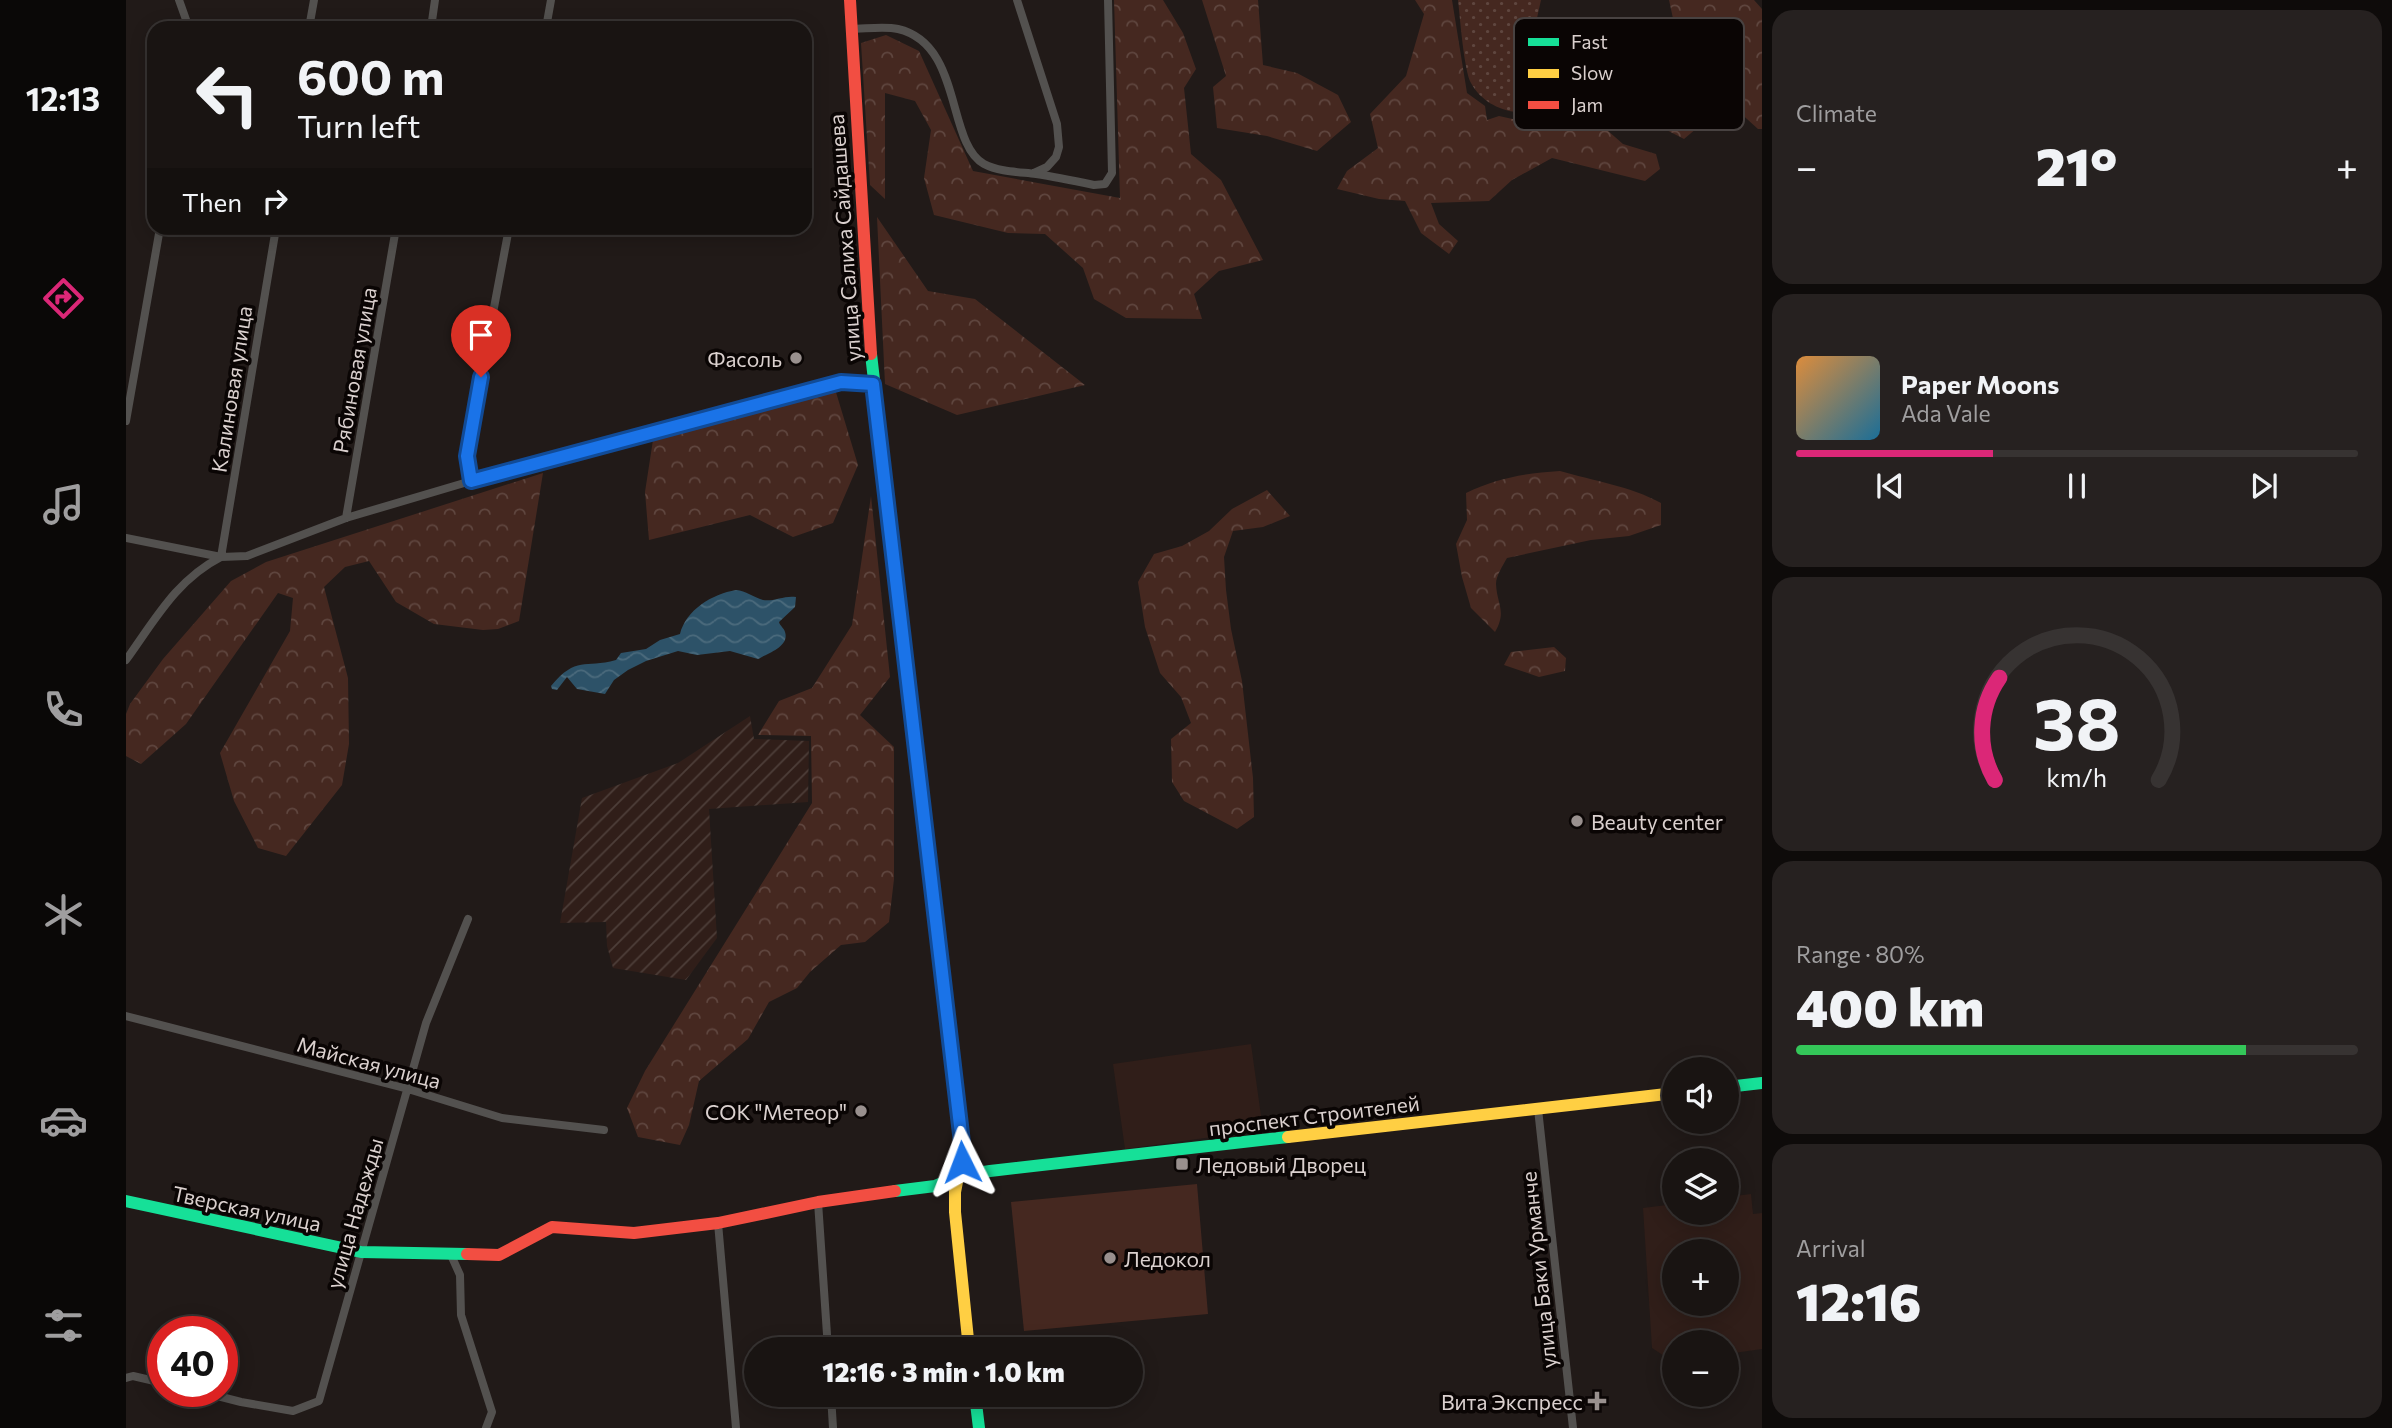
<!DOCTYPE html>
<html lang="en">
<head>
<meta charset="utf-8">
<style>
	body { margin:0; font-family:Commissioner,sans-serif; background:#262120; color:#f1f3f6; height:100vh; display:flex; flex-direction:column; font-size:26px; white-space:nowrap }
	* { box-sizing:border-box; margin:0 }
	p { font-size:23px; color:#9f9e9f }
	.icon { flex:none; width:38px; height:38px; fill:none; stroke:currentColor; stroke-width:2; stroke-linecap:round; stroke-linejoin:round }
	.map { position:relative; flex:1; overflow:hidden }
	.drawer { display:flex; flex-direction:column; gap:10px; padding:10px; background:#0e0b0a; width:630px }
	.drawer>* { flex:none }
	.hud { position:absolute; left:21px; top:21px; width:665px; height:214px; border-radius:21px; box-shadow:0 4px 18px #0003,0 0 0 2px #373332; background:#191412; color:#f1f3f6; overflow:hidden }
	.tools { position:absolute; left:1536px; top:1057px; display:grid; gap:14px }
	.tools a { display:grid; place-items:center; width:77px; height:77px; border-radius:50%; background:#191412; box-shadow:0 4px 18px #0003,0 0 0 2px #373332; font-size:35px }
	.speed { position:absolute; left:21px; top:1316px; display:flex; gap:14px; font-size:35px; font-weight:700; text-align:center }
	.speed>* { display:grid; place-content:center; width:91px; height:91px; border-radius:50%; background:#191412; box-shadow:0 4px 18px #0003,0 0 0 2px #373332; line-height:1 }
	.speed .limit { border:10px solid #d22; background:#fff; color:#111 }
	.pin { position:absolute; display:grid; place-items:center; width:60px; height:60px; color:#fff; margin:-72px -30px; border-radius:50% 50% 50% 0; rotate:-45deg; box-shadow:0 0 7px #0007 }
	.pin .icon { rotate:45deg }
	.me { position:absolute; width:77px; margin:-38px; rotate:357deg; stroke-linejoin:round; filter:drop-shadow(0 0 5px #0008) }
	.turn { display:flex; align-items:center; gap:24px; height:147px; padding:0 35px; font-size:32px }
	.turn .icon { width:91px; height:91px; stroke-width:2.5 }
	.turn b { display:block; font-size:49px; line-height:60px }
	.then { display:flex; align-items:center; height:66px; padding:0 35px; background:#0003; gap:14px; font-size:26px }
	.big { font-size:52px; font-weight:800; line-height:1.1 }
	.drawer .tile { flex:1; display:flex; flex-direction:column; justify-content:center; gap:10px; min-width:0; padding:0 24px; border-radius:21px; background:#262120 }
	.drawer .dial { align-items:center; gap:0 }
	.dial svg { height:182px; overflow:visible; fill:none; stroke:#373332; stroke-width:7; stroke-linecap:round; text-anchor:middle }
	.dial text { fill:#f1f3f6; stroke:none }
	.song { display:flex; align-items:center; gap:21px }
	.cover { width:84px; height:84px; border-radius:10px; background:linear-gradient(135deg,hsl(30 70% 55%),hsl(200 70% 35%)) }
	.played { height:7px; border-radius:4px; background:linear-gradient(90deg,#db2777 35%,#373332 35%) }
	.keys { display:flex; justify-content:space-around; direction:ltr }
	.heat { display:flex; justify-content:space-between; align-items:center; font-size:38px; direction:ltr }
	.charge { height:10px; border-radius:5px; background:linear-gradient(90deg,#34c759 80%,#373332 0) }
	.trip { position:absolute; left:618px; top:1337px; width:399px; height:70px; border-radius:35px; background:#191412; box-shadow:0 4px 18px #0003,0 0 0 2px #373332; font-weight:800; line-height:70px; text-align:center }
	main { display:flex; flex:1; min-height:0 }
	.tabs { display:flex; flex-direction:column; width:126px; justify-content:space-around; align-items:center; background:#0a0807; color:#9f9e9f }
	.tabs .icon { width:49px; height:49px }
	.tabs .current { color:#db2777 }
	.tabs b { font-size:32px; color:#f1f3f6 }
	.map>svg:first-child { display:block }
	.built { fill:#301e19; fill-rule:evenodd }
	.industrial { fill:url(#industrial-furrows) }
	.grass { fill:url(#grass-dots) }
	.forest { fill:url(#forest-crowns) }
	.park { fill:#452820 }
	.water { fill:url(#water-waves) }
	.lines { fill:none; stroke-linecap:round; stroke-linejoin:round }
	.street { stroke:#53514f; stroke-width:8 }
	.fast { stroke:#16e098; stroke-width:12 }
	.slow { stroke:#ffcf43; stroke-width:12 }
	.jam { stroke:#f24e42; stroke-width:12 }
	.route-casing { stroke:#114b97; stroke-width:18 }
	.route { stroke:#1a73e8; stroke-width:12 }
	.poi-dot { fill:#99908e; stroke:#0a0504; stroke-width:2.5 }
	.labels { text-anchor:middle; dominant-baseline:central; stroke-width:7; stroke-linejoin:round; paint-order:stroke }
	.street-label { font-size:21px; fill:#dad0ce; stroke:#0a0504 }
	.poi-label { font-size:21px; fill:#dad0ce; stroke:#0a0504; text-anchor:end }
	.key { fill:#0a0504; stroke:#484241; stroke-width:2 }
	.key-label { font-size:19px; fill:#dad0ce }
</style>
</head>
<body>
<main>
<nav class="tabs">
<b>12:13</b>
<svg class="icon current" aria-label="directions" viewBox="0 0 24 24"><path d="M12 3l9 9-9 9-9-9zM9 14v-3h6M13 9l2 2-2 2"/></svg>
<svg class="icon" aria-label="music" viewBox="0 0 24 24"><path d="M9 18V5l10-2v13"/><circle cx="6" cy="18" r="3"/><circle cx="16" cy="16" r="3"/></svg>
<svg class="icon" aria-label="phone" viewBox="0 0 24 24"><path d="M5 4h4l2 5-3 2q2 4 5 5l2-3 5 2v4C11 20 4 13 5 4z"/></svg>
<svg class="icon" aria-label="climate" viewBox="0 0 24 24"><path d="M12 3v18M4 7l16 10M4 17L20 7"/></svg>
<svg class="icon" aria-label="car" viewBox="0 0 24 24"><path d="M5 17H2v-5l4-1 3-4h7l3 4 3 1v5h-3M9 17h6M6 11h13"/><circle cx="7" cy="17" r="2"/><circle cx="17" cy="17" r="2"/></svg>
<svg class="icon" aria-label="filters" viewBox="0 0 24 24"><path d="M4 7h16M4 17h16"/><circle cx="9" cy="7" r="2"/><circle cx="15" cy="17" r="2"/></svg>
</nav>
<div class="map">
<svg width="1636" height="1428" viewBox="0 0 1636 1428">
	<defs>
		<pattern id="industrial-furrows" width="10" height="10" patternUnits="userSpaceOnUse" patternTransform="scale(1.75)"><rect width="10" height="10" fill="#301e19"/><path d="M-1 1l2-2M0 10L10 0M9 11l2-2" fill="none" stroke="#4d3e39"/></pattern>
		<pattern id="grass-dots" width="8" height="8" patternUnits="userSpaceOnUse" patternTransform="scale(1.75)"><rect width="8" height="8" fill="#452820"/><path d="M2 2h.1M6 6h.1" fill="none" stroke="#5f463f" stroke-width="1.8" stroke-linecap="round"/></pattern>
		<pattern id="forest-crowns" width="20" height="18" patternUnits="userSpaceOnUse" patternTransform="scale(1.75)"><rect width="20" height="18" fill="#452820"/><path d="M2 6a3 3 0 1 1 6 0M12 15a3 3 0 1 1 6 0" fill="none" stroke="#5f463f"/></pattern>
		<pattern id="water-waves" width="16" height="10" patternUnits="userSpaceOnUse" patternTransform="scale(1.75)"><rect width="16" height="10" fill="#2d5268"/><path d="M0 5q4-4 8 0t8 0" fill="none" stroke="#4b6a7c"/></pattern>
	</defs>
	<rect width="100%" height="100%" fill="#211a18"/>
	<path class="built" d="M1125,1044L1137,1130L999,1149L987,1064Z
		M1625,1194L1627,1214L1636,1213V1349L1601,1354V1342H1549V1360L1546,1361L1526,1348L1517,1208L1549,1204V1213H1601V1197ZM1549,1251H1601V1304H1549Z"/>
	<path class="industrial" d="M624,716L628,739L683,741L682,802L583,809L591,938L560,980L487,968L481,946L480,922L434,923L456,798L552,763Z"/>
	<path class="grass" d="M1332,0H1415L1390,112C1372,110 1354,100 1345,83C1338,71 1334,17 1332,0Z"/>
	<path class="forest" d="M988,0H1037L1057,33L1070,69L1058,88L1065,154L1095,180L1137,260L1093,271L1068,294L1076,319L1000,318L968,299L957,268L919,234L882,233L808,215L798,178L805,130L789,101L759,93V199L744,185L735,43L760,35L793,51L847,171L994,198Z
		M1076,0H1132L1137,65L1171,73L1212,95L1225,122L1191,151L1141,136L1091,128L1087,87L1100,76Z
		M1289,0H1326L1341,93L1359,106L1361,120L1373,116L1391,120L1542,36L1548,23L1543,0H1628L1636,9V129H1632L1610,109L1615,73L1594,43L1579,65L1590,112L1558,139L1527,123L1481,130L1497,144L1530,154L1534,169L1519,181L1426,158L1386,180L1363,201L1305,203L1313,224L1332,241L1323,254L1295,233L1279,201L1253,199L1211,189L1221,171L1252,148L1244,114L1280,76L1298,14Z
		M751,217L802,291L849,299L959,385L831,415L759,384Z
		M709,389L732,465L707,523L667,537L624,515L523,540L519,492L527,440Z
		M1434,471C1468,481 1504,486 1535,503V525L1503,536L1465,540L1381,558C1377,565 1370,576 1370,584C1371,605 1381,611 1369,632L1345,608L1336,577L1330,544L1341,520L1340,493C1371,478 1400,473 1434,471Z
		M417,473L393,621L372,629L357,630L308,624L270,602L243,561L219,567L198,587L222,678L223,744L216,785L160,856L132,848L108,801L94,753L164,631L167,598L152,593L60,724L15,764L0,756V714L4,704L37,659L105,581L140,562Z
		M1141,490L1164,516L1137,527L1107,531L1098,557L1100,590L1105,629L1116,681L1127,778L1128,817L1111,829L1058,801L1046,782L1045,739L1065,723L1055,697L1034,673L1019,627L1012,582L1028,554L1056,546L1083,531L1106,509Z
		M745,496L764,677L734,715L768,747V879L763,922L739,942L715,945L684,972L671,988L643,1002L622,1039L573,1081L563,1125L554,1145L512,1137L501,1108L519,1071L686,803L685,736L632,735L653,701L686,688L726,625Z
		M1428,647L1440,658L1439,671L1413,677L1378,665L1385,652Z"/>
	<path class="park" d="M1071,1184L1082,1314L898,1331L885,1202Z"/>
	<path class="water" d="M610,590C620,591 627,597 637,600C647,602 659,595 670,597L669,607L653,622C654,626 658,628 659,632C664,647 640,654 632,659L604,651L571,655L552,651L520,661L502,670L488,680L479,694L451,689L441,677L431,690L426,689L425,686C451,655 458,669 490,660L495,653L520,649L534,640L554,634C560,610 586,594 610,590Z"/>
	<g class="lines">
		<path class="street" d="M53,0L63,28
			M891,0L931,124L933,147L930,157L921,167L908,173
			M183,28L188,0
			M305,28L309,0
			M420,28L425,0
			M724,29C739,29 758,26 772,29C837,44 820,143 858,164C873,172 894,172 910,174C930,177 949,181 968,185L979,184L986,173L982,0
			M0,421L34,228
			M345,481L340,456L383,228
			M220,518L270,228
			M0,538L95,557L121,556L220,518L345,481L715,382L747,384
			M0,660C29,620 50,580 95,557L150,228
			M0,1016L282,1089L376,1118L478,1130
			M1412,1109L1447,1428
			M692,1202L702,1349
			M592,1223L610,1428
			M325,1255L334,1275L335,1315L366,1412L360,1428
			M0,1378L7,1376L37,1383
			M72,1391L115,1402L167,1411L193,1401L300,1023L342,919
			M705,1395L707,1428"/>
		<path class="fast" d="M745,354L806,887
			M1601,1087L1636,1083
			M769,1191L809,1186L832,1176L864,1171L1162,1137
			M0,1201L235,1252L341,1254
			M849,1395L853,1428"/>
		<path class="slow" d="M806,887L837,1151L829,1192V1212L843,1349
			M1162,1137L1549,1093"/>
		<path class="jam" d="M724,0L745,354
			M341,1254L373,1255L426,1227L508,1233L592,1223L692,1202L769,1191"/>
	</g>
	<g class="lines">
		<defs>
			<path id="route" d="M355,377L341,456L345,481L715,382L747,384L837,1151L836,1162"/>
		</defs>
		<use href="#route" class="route-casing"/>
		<use href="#route" class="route"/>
	</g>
	<g class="poi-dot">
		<circle cx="670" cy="358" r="7"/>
		<circle cx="1451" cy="821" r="7"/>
		<circle cx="735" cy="1111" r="7"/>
		<rect x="1049" y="1157" width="14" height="14" rx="3.5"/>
		<circle cx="984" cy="1258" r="7"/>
		<path d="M1467.5 1390.5h7v7h7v7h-7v7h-7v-7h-7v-7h7z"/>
	</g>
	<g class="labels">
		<g class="street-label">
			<text transform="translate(718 238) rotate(-94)">улица Салиха Сайдашева</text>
			<text transform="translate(228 370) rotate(-80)">Рябиновая улица</text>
			<text transform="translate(105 389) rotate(-81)">Калиновая улица</text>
			<text transform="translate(243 1062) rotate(15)">Майская улица</text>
			<text transform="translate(1188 1115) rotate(-7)">проспект Строителей</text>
			<text transform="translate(121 1208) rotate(12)">Тверская улица</text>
			<text transform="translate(228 1213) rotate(-74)">улица Надежды</text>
			<text transform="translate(1412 1270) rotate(-96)">улица Баки Урманче</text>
		</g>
		<g class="poi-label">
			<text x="656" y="358">Фасоль</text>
			<text x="1465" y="821" text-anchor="start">Beauty center</text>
			<text x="721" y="1111">СОК "Метеор"</text>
			<text x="1070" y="1164" text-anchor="start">Ледовый Дворец</text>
			<text x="998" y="1258" text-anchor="start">Ледокол</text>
			<text x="1457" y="1401">Вита Экспресс</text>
		</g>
	</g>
	<rect x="1388" y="18" width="230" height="112" rx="10" class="key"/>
	<rect x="1402" y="38" width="31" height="8" fill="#16e098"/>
	<rect x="1402" y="69" width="31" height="9" fill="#ffcf43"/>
	<rect x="1402" y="101" width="31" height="8" fill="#f24e42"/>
	<g class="key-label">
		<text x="1445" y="49">Fast</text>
		<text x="1445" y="80">Slow</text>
		<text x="1445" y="112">Jam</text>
	</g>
</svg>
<div class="tools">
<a><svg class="icon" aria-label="sound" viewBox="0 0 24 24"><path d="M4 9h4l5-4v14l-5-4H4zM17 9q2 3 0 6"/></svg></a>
<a><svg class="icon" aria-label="layers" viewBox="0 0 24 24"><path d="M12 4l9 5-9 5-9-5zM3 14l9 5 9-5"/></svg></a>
<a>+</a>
<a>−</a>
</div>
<div class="speed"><div class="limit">40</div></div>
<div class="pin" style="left:355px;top:377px;background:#d93025"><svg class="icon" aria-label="arrive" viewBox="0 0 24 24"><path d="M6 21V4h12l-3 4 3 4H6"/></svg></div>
<svg class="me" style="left:836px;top:1162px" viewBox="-20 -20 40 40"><path d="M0-17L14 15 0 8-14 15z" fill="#1a73e8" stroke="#fff" stroke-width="4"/></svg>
<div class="trip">12:16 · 3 min · 1.0 km</div>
<div class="hud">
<div class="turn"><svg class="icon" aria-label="left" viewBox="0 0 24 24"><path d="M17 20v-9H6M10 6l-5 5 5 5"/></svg><div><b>600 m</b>Turn left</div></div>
<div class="then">Then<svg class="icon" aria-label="right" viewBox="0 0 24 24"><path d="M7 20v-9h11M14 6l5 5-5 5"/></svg></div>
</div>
</div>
<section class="drawer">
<div class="tile"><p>Climate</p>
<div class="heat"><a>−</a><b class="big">21°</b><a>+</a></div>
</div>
<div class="tile">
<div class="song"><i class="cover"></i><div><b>Paper Moons</b><p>Ada Vale</p></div></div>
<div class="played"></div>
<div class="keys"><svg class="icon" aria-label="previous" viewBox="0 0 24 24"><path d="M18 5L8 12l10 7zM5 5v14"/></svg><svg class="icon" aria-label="pause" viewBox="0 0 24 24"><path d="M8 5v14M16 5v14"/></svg><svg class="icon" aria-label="next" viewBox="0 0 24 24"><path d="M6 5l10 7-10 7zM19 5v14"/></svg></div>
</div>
<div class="tile dial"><svg viewBox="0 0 100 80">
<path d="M14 69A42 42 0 1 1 86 69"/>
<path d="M14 69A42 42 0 0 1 16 24" stroke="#db2777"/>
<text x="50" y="56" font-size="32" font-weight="700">38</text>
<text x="50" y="72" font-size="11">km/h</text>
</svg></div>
<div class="tile"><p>Range · 80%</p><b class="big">400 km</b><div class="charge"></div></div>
<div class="tile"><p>Arrival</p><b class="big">12:16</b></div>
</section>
</main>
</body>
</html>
